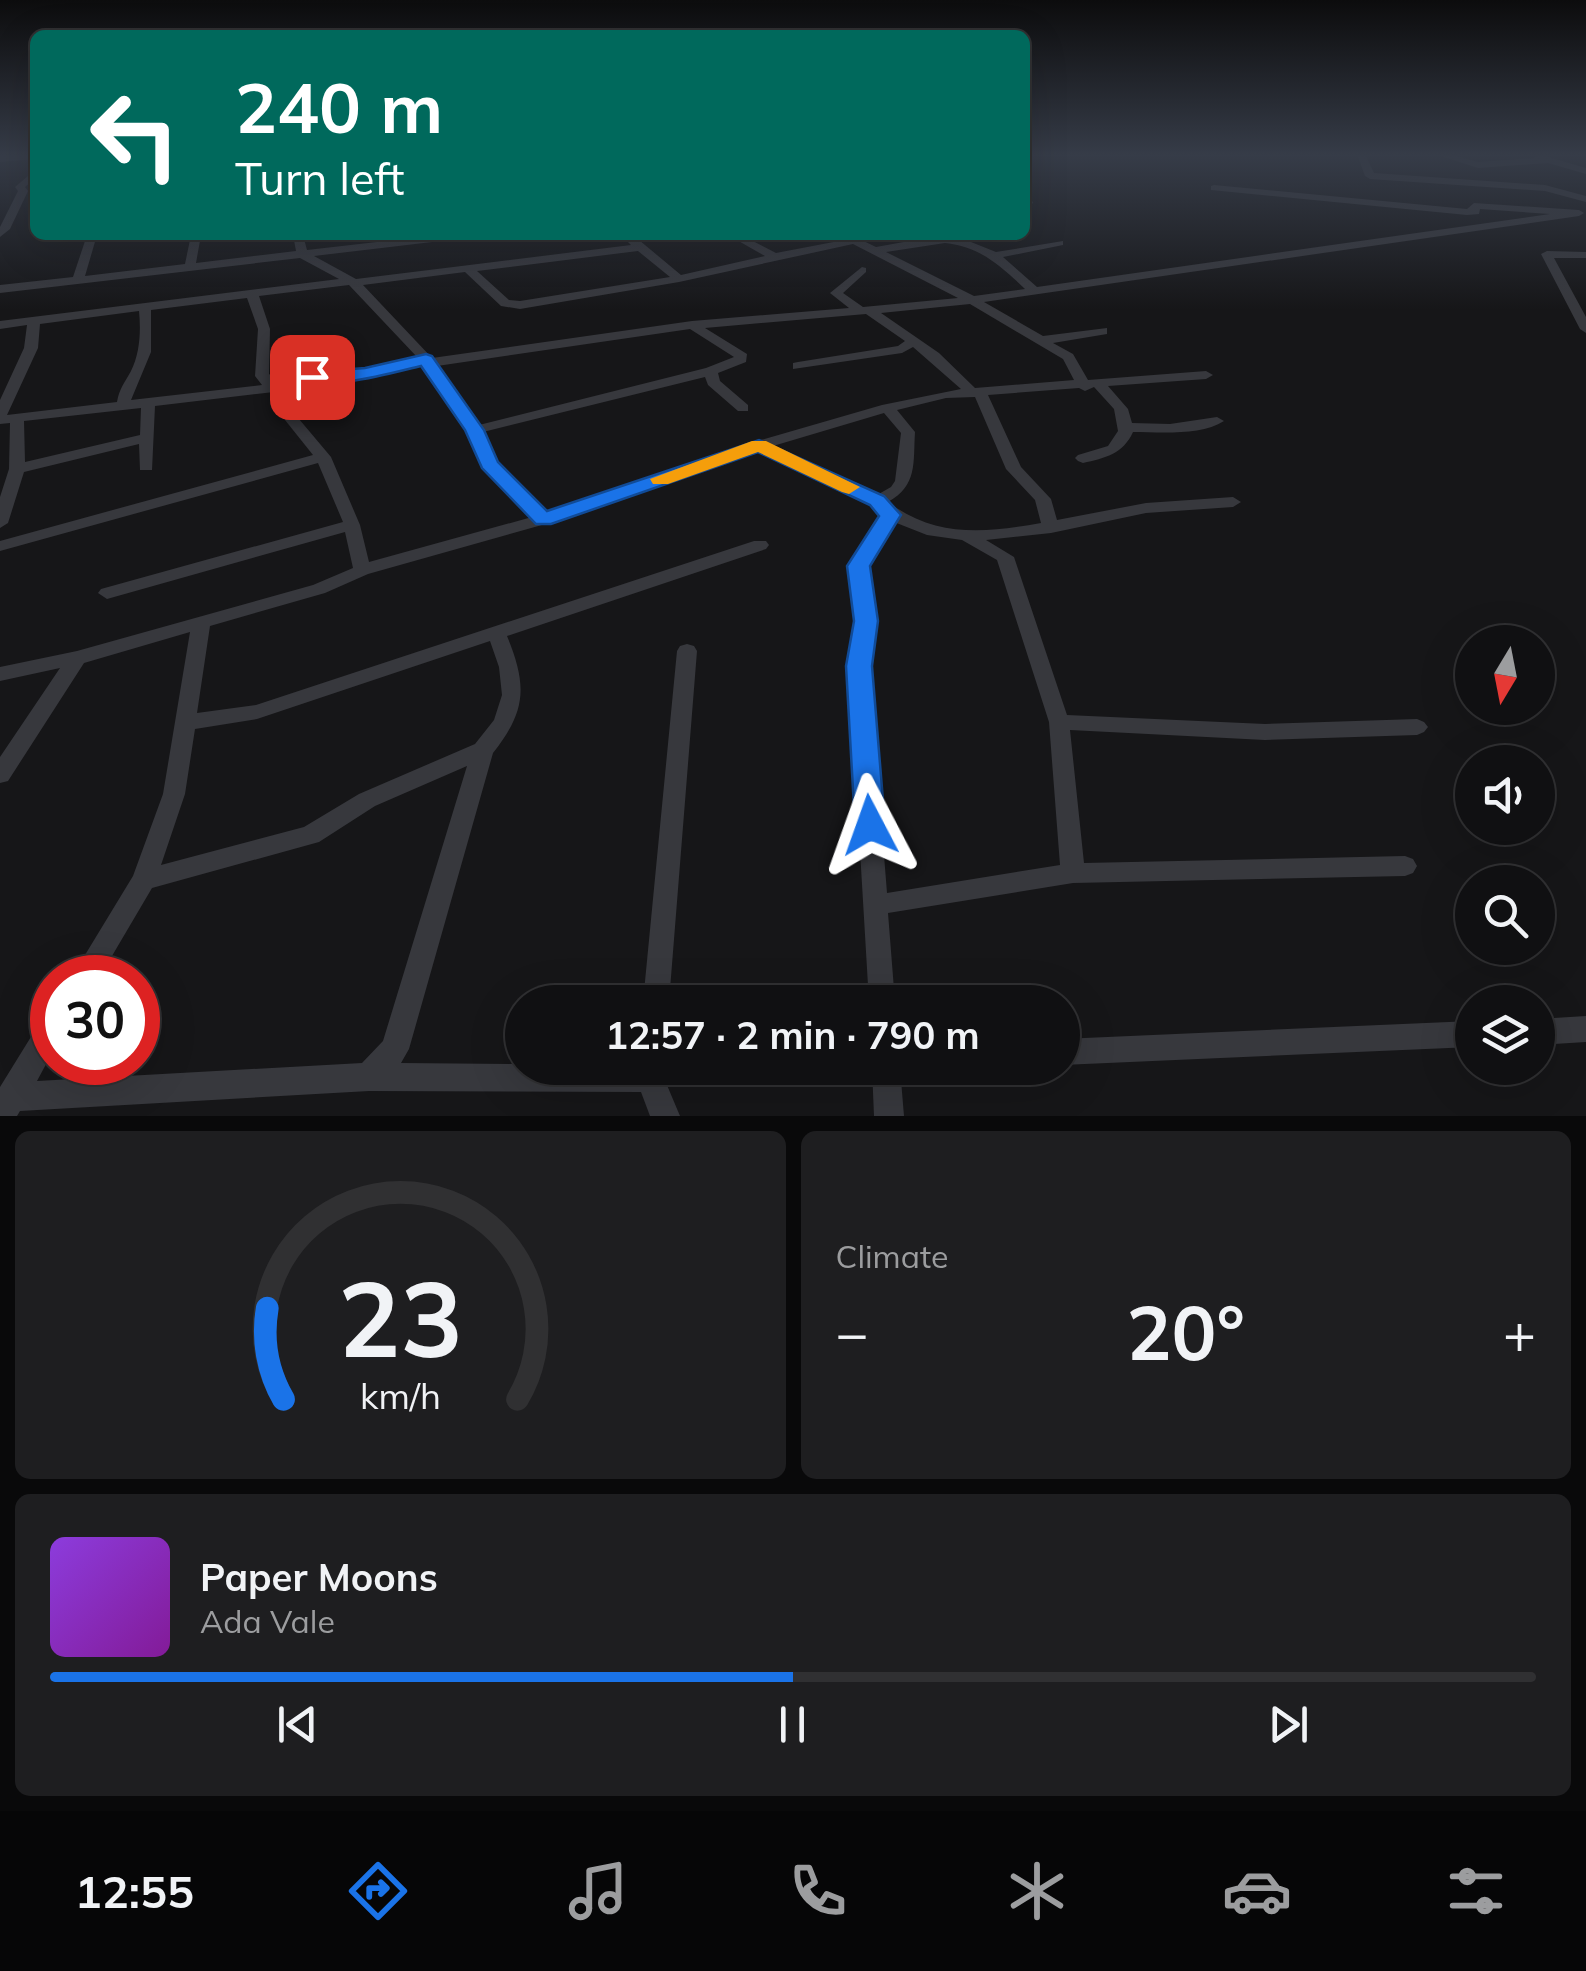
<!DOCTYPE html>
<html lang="en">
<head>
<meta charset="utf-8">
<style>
	body { margin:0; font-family:Mulish,sans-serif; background:#1e1e20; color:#f1f3f6; height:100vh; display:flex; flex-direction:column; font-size:38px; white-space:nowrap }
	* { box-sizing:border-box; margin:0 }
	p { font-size:32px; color:#9c9d9f }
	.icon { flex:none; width:55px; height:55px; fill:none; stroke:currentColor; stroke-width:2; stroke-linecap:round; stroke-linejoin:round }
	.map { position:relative; height:1116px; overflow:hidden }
	.drawer { display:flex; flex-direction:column; gap:15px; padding:15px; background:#09090a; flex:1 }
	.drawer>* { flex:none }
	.top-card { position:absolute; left:30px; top:30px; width:1000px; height:210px; border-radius:15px; box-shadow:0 10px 40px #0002,0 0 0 2px #303032; background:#00695c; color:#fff; overflow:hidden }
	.needle { width:65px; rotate:190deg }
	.buttons { position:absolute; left:1455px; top:625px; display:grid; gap:20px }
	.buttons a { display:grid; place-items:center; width:100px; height:100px; border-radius:50%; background:#101012; box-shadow:0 10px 40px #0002,0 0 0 2px #303032; font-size:50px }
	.speed { position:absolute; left:30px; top:955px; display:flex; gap:20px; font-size:50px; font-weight:700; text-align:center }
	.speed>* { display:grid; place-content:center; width:130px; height:130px; border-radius:50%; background:#101012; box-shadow:0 10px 40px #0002,0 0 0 2px #303032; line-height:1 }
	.speed .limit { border:15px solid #d22; background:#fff; color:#111 }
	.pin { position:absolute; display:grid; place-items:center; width:85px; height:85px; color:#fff; margin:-42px; border-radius:20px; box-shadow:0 5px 15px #0006 }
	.me { position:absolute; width:110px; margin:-55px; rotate:356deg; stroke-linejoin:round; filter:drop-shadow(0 0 8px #0008) }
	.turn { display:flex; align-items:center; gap:35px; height:210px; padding:0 40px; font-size:45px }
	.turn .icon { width:130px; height:130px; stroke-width:2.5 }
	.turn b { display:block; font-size:70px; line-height:85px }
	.big { font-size:75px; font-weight:700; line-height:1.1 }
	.drawer .card { flex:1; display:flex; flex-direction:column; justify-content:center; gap:15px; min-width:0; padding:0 35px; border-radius:15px; background:#1e1e20 }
	.drawer .dial { align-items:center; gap:0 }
	.dial svg { height:260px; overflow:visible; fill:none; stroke:#303032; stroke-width:7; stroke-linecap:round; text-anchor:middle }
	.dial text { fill:#f1f3f6; stroke:none }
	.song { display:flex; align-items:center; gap:30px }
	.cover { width:120px; height:120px; border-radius:15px; background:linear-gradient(135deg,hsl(270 70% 55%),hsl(290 70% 35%)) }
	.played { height:10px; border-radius:5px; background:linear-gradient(90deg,#1a73e8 50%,#303032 50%) }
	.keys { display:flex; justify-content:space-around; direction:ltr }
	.heat { display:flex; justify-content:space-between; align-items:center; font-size:55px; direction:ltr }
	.drawer .tiles { flex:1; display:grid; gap:15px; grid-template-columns:1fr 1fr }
	.card:last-child { grid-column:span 2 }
	.trip { position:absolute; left:505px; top:985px; width:575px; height:100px; border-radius:50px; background:#101012; box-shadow:0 10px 40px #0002,0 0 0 2px #303032; font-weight:700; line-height:100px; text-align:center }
	.tabs { display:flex; height:160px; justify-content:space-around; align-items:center; background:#060607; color:#9c9d9f }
	.tabs .icon { width:70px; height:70px }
	.tabs .current { color:#1a73e8 }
	.tabs b { font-size:45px; color:#f1f3f6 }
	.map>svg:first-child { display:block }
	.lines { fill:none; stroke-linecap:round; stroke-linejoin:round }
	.minor { fill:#37383d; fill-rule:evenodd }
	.route { fill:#1a73e8; stroke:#114b97; stroke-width:2.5 }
	.slow { fill:#f59e0b }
</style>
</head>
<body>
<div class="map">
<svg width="1586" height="1116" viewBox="0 0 1586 1116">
	<rect width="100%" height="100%" fill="#161618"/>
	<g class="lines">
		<path class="minor" d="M35,154V159L0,162V156Z
			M1357,154H1365L1374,173L1545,185L1586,196V202L1545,191L1370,179L1365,176Z
			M1435,154H1449L1478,162L1534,158L1538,154L1586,168V174L1548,163L1478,168Z
			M35,170V178L25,187L28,191L10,229L0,237V227L18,191L15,187Z
			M1214,185L1467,209L1474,203L1579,210L1584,213L1579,216L984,302L1043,336L1107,328V334L1053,343L1073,354L1088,380L1206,371L1213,375L1206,379L1108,386L1128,409L1132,423L1170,424L1217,417L1224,421C1201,436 1160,432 1133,432C1123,454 1105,458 1083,463L1078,461L1075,458L1078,455L1108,446L1118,431L1114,409L1094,387L1085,391L1079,388L988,395L1021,467L1051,499L1057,520L1146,503L1233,497L1241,502L1233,507L1146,513L1051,533L986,540L1014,557L1067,715L1265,724L1417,719L1424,722L1428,727L1424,732L1417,735L1265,740L1070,730L1084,863L1405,856L1413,859L1417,866L1413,873L1405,876L1073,883L888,913L895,1002H869L849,665L857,621L849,566L883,513L871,504L758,450L549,523L368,574L325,593L210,626L197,713L256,705L754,541H766L769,545L766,549L507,636C527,685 527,710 493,753L409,1049L401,1063L522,1064V1068H665L664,1078L680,1116H650L641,1092L369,1091L20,1111L17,1116H0V1087L42,1019L52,1015V1053L37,1081L362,1063L383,1041L467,766L375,806L319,842L152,888L99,978H71L133,876L163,794L190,632L84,663L8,781L0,783V757L60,668L0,681V667L77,651L313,585L353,568L345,532L107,599L98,593L101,589L343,522L318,463L0,551V541L313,455L285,420L274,392L155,406L152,470H140L139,444L24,472L8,523L0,528V497L9,469L10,423L0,424V400L24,348L27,325L0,329V321L339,279L300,258L0,293V285L73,277L87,235H97L85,276L185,264L191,235H201L196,263L296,251L293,235H303L307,250L438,235H471L466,238L314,256L356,279L631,245L621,235H633L681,275L765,256L728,235H741L776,253L844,240L838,235H851L876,247L926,238H961L996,252L1063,241V245L1003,257L1037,287L1550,214L1480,209L1479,214L1467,215L1211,190V186ZM945,243C979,246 1001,266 1025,289L974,296L886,252ZM853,244L958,298L863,307L843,293L866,272V268L862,267L830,293L849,308L692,321L432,358L363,285L465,272L501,306L520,309L679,282ZM638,251L670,277L520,301L509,300L477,271ZM349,285L417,357L365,370L275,378L269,374L270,329L259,296ZM247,298L258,329L255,376L262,385L131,400L151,352V310ZM970,304L1063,359L1074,380L975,388L939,353L881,313ZM139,311C141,331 140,353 131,371C125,382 119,389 117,402L7,415L38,348L40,324ZM866,314L905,341L898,346L798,362L793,363V369L902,353L913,347L961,389L882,405L754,442L546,512L496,462L483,432L705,377L708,385L738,411H748V405L720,381L718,373L746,362L747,354L705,328ZM690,329L734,357L706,368L479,425L437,366ZM421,364L468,430L484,467L532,517L369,562L360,525L331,457L299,419L285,386L365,378ZM975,397L1006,469L1035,500L1041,523C985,533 936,538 888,502C918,485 913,463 915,432L897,410L946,398ZM141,408L140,435L25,462L24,421ZM884,413L901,433L895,481L891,487L877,495L773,446ZM894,522L927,535L962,540L997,560L1049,722L1060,865L887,893L869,665L875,621L867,566ZM490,641L499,667L502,695L494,720L475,744L359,794L304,827L161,865L185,794L195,729L257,719Z
			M1025,201H1032L1033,203L1025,207Z
			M1547,251L1586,252V258H1554L1586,317V333L1580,329L1541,254Z
			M687,644L694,646L697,651L669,1002H643L677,651L680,646Z
			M1586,1016V1042L1538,1045V1019Z
			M1472,1021V1047L1062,1065V1039Z
			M872,1068H900L904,1116H874Z"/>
	</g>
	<linearGradient id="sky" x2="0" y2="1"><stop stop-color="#0c0c0d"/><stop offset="0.5" stop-color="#363c48"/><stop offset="1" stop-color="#363c48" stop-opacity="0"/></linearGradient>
	<rect width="1586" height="310" fill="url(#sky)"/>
	<path class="route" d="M426,354L432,356L484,430L498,462L547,511L759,440L884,496L901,515L870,566L878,621L872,666L885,825L880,833L870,837L859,833L855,825L846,666L854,621L847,566L879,516L870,505L758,452L551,524H536L482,468L465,430L421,366C395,372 324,393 303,377L312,372L365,368Z"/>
	<path class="slow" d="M752,441H766L860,487L849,494L842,492L758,452L668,484H653L650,479Z"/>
</svg>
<div class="buttons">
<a><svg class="needle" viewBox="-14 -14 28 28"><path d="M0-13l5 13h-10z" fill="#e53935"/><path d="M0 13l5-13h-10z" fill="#9c9d9f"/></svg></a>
<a><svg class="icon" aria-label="sound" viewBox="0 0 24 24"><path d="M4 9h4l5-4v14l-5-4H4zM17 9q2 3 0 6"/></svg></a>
<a><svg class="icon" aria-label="search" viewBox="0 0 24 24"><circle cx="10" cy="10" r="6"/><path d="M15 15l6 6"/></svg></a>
<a><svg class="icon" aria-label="layers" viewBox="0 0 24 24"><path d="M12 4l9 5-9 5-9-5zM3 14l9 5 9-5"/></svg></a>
</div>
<div class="speed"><div class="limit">30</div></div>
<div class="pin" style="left:312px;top:377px;background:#d93025"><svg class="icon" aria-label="arrive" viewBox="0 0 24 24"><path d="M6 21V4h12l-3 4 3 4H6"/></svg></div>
<svg class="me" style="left:870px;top:825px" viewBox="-20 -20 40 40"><path d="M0-17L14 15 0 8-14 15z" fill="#1a73e8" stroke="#fff" stroke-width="4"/></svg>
<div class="trip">12:57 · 2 min · 790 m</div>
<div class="top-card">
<div class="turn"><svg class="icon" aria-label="left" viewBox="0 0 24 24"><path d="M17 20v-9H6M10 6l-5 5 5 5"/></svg><div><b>240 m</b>Turn left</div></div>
</div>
</div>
<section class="drawer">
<div class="tiles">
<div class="card dial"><svg viewBox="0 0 100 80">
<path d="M14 69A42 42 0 1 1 86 69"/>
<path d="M14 69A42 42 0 0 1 9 41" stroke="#1a73e8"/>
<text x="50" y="56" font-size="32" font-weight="700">23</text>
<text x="50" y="72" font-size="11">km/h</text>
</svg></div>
<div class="card"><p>Climate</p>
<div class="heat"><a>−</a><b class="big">20°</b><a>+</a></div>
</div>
<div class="card">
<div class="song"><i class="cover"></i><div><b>Paper Moons</b><p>Ada Vale</p></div></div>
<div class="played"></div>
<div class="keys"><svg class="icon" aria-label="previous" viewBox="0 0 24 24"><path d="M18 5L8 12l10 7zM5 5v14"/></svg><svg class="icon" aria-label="pause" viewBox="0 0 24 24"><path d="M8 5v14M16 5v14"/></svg><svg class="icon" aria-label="next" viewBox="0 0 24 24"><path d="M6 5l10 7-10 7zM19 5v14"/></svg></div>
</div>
</div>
</section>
<nav class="tabs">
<b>12:55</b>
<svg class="icon current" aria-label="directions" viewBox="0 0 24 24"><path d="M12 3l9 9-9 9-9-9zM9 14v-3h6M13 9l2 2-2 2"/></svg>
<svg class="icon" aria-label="music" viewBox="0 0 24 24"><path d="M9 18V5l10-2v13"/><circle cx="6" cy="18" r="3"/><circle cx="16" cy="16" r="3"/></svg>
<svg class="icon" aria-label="phone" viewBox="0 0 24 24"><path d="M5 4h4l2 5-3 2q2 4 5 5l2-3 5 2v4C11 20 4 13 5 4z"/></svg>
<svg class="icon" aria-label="climate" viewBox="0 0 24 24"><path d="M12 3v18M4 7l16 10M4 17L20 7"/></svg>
<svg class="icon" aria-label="car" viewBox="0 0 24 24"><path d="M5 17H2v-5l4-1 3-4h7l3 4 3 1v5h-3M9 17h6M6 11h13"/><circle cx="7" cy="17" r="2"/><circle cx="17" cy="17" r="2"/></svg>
<svg class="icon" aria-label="filters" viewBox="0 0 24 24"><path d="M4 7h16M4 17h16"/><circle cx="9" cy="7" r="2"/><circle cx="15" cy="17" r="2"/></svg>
</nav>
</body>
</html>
